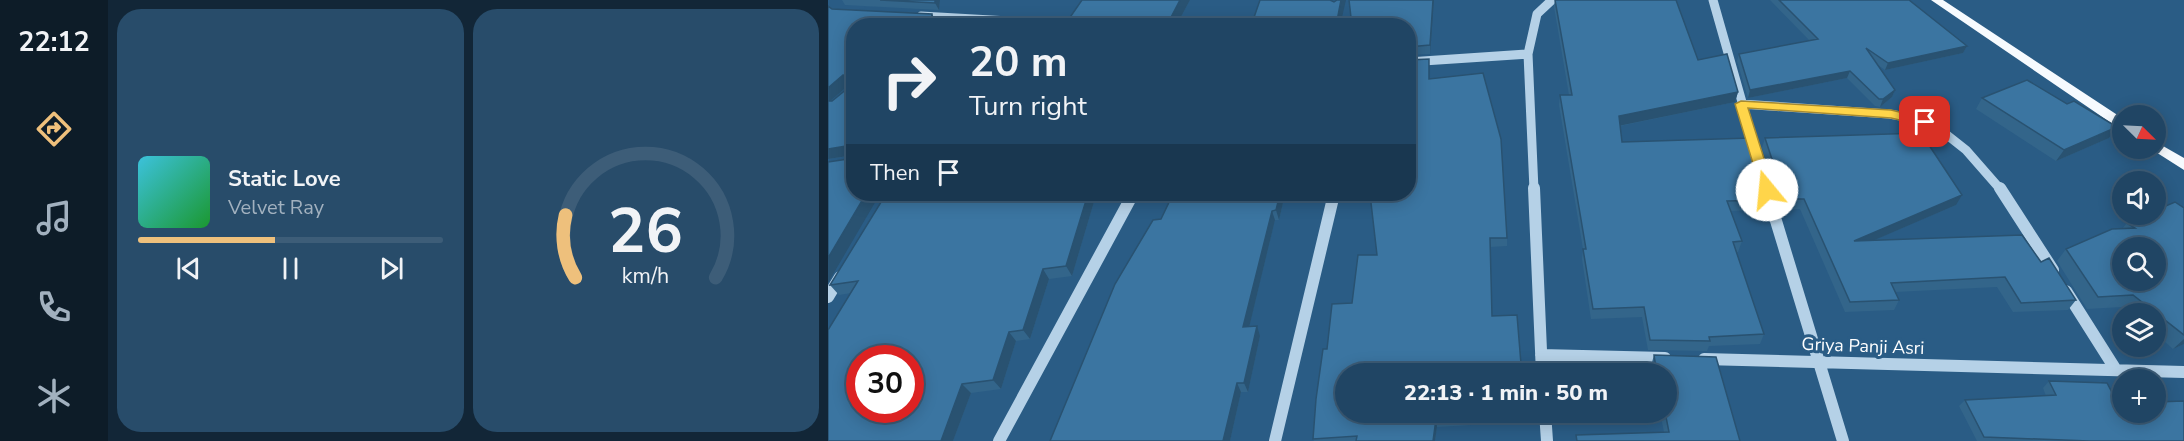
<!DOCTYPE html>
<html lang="en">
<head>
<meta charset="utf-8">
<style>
	body { margin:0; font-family:"Nunito Sans",sans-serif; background:#284c6a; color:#f1f3f6; height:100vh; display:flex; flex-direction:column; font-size:22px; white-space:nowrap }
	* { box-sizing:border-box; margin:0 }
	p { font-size:20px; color:#a2b1bf }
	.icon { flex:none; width:33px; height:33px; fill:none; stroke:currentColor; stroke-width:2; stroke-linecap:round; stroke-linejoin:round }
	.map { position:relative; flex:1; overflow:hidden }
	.details { display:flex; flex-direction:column; gap:9px; padding:9px; background:#122637; width:720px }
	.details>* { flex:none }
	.guide { position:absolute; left:18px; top:18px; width:570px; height:183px; border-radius:24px; box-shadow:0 3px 15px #0003,0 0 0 2px #3d5d78; background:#204564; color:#f1f3f6; overflow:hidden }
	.needle { width:39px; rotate:114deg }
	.fabs { position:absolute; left:1284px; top:105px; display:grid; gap:12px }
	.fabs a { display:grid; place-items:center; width:54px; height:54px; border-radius:50%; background:#204564; box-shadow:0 3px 15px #0003,0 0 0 2px #3d5d78; font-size:30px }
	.speed { position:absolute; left:18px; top:345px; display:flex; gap:12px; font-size:30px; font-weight:700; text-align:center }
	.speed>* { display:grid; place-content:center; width:78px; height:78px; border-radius:50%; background:#204564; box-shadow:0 3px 15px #0003,0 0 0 2px #3d5d78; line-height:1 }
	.speed .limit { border:9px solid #d22; background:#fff; color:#111 }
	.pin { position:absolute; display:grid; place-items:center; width:51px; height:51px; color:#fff; margin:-26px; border-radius:12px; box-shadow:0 3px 9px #0006 }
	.me { position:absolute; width:66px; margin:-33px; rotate:343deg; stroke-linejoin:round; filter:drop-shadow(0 0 4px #0008) }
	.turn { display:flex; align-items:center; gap:21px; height:126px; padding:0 24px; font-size:27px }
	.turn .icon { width:78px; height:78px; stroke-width:2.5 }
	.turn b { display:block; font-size:42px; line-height:51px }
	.then { display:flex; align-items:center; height:57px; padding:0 24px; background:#0003; gap:12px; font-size:22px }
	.details .card { flex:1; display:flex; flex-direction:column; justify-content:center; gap:9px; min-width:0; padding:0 21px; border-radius:24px; background:#284c6a }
	.details .dial { align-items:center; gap:0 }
	.dial svg { height:156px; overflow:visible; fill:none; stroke:#3d5d78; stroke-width:7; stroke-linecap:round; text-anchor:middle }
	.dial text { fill:#f1f3f6; stroke:none }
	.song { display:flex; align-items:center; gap:18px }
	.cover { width:72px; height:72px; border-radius:9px; background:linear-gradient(135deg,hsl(190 70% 55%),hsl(130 70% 35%)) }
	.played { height:6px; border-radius:3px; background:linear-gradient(90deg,#eec07c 45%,#3d5d78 45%) }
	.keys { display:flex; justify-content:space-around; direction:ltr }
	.details .tiles { flex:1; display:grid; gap:9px; grid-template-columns:repeat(2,1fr) }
	.trip { position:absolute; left:507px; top:363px; width:342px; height:60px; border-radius:30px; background:#204564; box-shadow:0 3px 15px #0003,0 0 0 2px #3d5d78; font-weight:800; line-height:60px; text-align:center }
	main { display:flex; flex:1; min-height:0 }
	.dock { display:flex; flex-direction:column; width:108px; justify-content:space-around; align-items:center; background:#0d1c28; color:#a2b1bf }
	.dock .icon { width:42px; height:42px }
	.dock .on { color:#eec07c }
	.dock b { font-size:27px; color:#f1f3f6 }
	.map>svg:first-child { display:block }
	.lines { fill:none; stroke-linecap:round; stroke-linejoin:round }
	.minor-far1 { stroke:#b5d1e7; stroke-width:9 }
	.minor { stroke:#b5d1e7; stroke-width:12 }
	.major { fill:#f6fafe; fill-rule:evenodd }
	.wall { fill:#33658a; fill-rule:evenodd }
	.shaded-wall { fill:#295271 }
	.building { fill:#3b75a1; stroke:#295271; stroke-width:1.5; fill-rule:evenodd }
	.route { fill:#ffd54a; stroke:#a68a30; stroke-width:1.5 }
	.labels { text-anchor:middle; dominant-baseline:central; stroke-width:6; stroke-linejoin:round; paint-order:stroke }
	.street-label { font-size:18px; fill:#fff; stroke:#2a5c85 }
</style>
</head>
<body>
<main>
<nav class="dock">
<b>22:12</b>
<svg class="icon on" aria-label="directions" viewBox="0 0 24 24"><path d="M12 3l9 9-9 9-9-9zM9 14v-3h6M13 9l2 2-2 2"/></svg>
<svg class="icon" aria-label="music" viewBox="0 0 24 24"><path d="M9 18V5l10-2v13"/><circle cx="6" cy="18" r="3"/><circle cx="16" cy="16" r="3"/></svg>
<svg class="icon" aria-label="phone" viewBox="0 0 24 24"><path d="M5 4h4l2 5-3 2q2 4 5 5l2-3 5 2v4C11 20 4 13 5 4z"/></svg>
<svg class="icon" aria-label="climate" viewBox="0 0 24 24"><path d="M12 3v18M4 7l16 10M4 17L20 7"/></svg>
</nav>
<section class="details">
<div class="tiles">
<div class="card">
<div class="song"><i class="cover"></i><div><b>Static Love</b><p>Velvet Ray</p></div></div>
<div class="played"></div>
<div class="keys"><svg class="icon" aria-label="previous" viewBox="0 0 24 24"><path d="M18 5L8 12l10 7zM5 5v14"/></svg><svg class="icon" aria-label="pause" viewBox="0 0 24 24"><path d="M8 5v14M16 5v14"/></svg><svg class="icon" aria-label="next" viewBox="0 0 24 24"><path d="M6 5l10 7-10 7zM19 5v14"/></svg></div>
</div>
<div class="card dial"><svg viewBox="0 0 100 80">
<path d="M14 69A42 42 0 1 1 86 69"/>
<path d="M14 69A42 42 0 0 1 9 37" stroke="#eec07c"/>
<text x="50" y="56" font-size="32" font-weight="700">26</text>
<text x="50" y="72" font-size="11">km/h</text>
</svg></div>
</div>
</section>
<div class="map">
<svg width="1356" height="441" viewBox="0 0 1356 441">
	<rect width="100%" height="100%" fill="#2a5c85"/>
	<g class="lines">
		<path class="minor-far1" d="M885,0L939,190
			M93,16L236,24
			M580,62L700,54
			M913,104L1061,114L1090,119L1119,135L1138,150L1173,190
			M706,190L700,54L709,14L724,0"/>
		<path class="minor" d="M706,188L714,374
			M938,188L1015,441
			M1172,188L1225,270
			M1238,291L1288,370
			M0,297L12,277
			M713,355L837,358
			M876,359L1356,372
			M717,412L719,441
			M171,441L305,194
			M447,441L506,194"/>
		<path class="major" d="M1103,0H1115L1294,118V128L1289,127Z
			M1328,142L1356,158V170L1323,149L1328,148Z"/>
	</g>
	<path class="wall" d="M14,0H112L111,10L17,5Z
		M362,0L348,26H236Z
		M521,0H606L602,54L580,55V26Z
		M727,0H848L870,60L910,92L907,102L792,126L794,142L940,200L936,210L902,211L914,241L910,252H908L936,334L932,344L881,346L879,351L820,350L814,317L763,319L754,259L755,249L731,105L732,95H741L726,7Z
		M942,0H1081L1139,46L1135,53L1057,70L1050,65L1067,90L1064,97L1052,107L1047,106L1019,78L920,98L909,61L911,54L982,41Z
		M0,6L4,9L104,14L109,23V26H26V194L20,159L22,156L0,159ZM22,84L24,85L4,101H2Z
		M601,59V79L679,238V246L662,247L664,316L693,364V373H690L694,412V422L609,427L607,441H486L485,439L499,349L524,303L549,255Z
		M1154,98L1239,104L1289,127L1281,138L1228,161L1148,109Z
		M937,138L1128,205L1046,240L1213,262L1248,300L1240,310L1185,312L1169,287L1067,292L1071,300L1066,310L1017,312L972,209H953L934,148Z
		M58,194H267L268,195L244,276L221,279L202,339L188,341L173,389L143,393L125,441H0L23,293L11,295L2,285Z
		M457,194L451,220H447L421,327L432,336L420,392H413L402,441H222L333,219Z
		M1356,208V344L1345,349L1328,334V314H1302L1294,307L1259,309L1229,261L1238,249L1294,229L1299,223Z
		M826,355L912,441H748V435L836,432L832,412H838V374H824L823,366Z
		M1221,381L1290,404L1356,441H1149L1131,406L1137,400L1218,396L1215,388Z"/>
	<path class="shaded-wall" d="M107,0H112L111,10L107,3Z
		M352,0H362L348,26H341L340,23Z
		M513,0H518L512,26H508Z
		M605,0H606L602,54V45Z
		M104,14L109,23V26H102Z
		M1139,46L1135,53L1057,70L1060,63Z
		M1022,71L1019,78L920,98L922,90Z
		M15,75L22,84L1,102L0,106V88Z
		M1067,90L1064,97L1052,107L1055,99Z
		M910,92L907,102L790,126L791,116Z
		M1289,127L1281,138L1228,161L1236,150Z
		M18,146L26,155L0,159V149Z
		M38,194H52L0,283V258Z
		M260,194H267L268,195L244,276L238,266Z
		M452,194H457L451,220L448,210Z
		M1134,195L1128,205L1021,251L1026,241Z
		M444,211L447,220L419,336L415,327Z
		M215,269L221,279L202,339L195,330Z
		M429,326L432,336L420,392L416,383Z
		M181,332L188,341L173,389L165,380Z
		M1356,339V344L1345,349Z
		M409,383L413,392L402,441H395Z
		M134,384L143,393L125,441H113Z
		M608,419L609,427L607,441H605Z"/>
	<path class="building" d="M52,0H107V3Z
		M254,0H352L340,23H327L325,26H236Z
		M432,0H502L506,2L509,0H513L508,26H423Z
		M521,0H605L602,45L580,47V26H524Z
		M727,0H848L870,60L899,54L910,92L791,116L794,142L923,138L940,200L899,201L914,241L905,242L936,334L881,337L882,341L822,340L816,307L765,309L755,249H758L732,95H744Z
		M951,0H1081L1139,46L1060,63L1038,48L1067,90L1055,99H1051L1022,71L922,90L911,54L990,39Z
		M0,6L4,9L104,14L102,26H26V194H38L0,258V162L20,159L25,152L23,148L18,146L0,149V101H4L25,84L24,76L15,75L0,88Z
		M601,59V79L655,73L673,139L679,238H662L664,316L689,315L693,364L690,365V374H518V412H694V414L608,419L605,441H528L529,436L485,439L488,399L495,349H499L504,304L524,303L530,255H549L542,194H580V60Z
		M1199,80L1239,104L1246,101L1289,127L1236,150L1154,98Z
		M1093,133L1134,195L1026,241L1194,235L1213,262L1221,258L1248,300L1193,303L1177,277L1063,283L1071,300L1022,302L976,199H957L937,138Z
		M58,194H260L238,266L215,269L195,330L181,332L165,380L134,384L113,441H0V330L30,281L2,285ZM32,358H82V410H32Z
		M345,194H452L448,210L444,211L415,327L429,326L416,383H409L395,441H222L287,284L325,220L333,219Z
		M1347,202L1356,208V335L1305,295L1270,297L1238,249L1284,229L1307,228L1299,223L1318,214H1328V210ZM1294,248H1328V280H1294Z
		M826,355L888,357L912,441H749L748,435L841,432L837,412H838V374H829Z
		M1221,381L1279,383L1290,404L1294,403V412H1328V402L1356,401V441H1261L1156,437L1137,400L1228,395Z"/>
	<path class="route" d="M913,101L1063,110L1101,119L1103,122L1097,126L1063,118L920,108L946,190L939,195L933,190L907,104Z"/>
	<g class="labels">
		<g class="street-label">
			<text transform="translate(1035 346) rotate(2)">Griya Panji Asri</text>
		</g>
	</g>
</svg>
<div class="fabs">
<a><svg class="needle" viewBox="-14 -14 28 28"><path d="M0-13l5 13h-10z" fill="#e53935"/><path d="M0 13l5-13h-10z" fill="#a2b1bf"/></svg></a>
<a><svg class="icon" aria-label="sound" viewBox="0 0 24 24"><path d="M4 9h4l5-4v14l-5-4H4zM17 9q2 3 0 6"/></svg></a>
<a><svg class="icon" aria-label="search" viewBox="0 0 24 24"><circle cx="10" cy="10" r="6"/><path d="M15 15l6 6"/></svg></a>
<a><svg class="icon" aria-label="layers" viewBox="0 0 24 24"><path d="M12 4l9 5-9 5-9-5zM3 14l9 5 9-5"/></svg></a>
<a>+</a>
</div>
<div class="speed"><div class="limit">30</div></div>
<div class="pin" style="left:1097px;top:122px;background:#d93025"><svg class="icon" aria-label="arrive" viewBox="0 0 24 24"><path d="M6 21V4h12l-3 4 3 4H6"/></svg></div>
<svg class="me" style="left:939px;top:190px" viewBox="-20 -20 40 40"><circle r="19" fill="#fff"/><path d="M0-13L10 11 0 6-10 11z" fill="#ffd54a"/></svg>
<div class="trip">22:13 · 1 min · 50 m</div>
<div class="guide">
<div class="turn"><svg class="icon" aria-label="right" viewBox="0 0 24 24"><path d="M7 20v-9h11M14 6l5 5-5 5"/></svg><div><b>20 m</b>Turn right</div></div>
<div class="then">Then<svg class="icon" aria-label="arrive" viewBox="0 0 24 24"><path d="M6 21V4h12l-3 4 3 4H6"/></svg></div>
</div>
</div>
</main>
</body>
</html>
